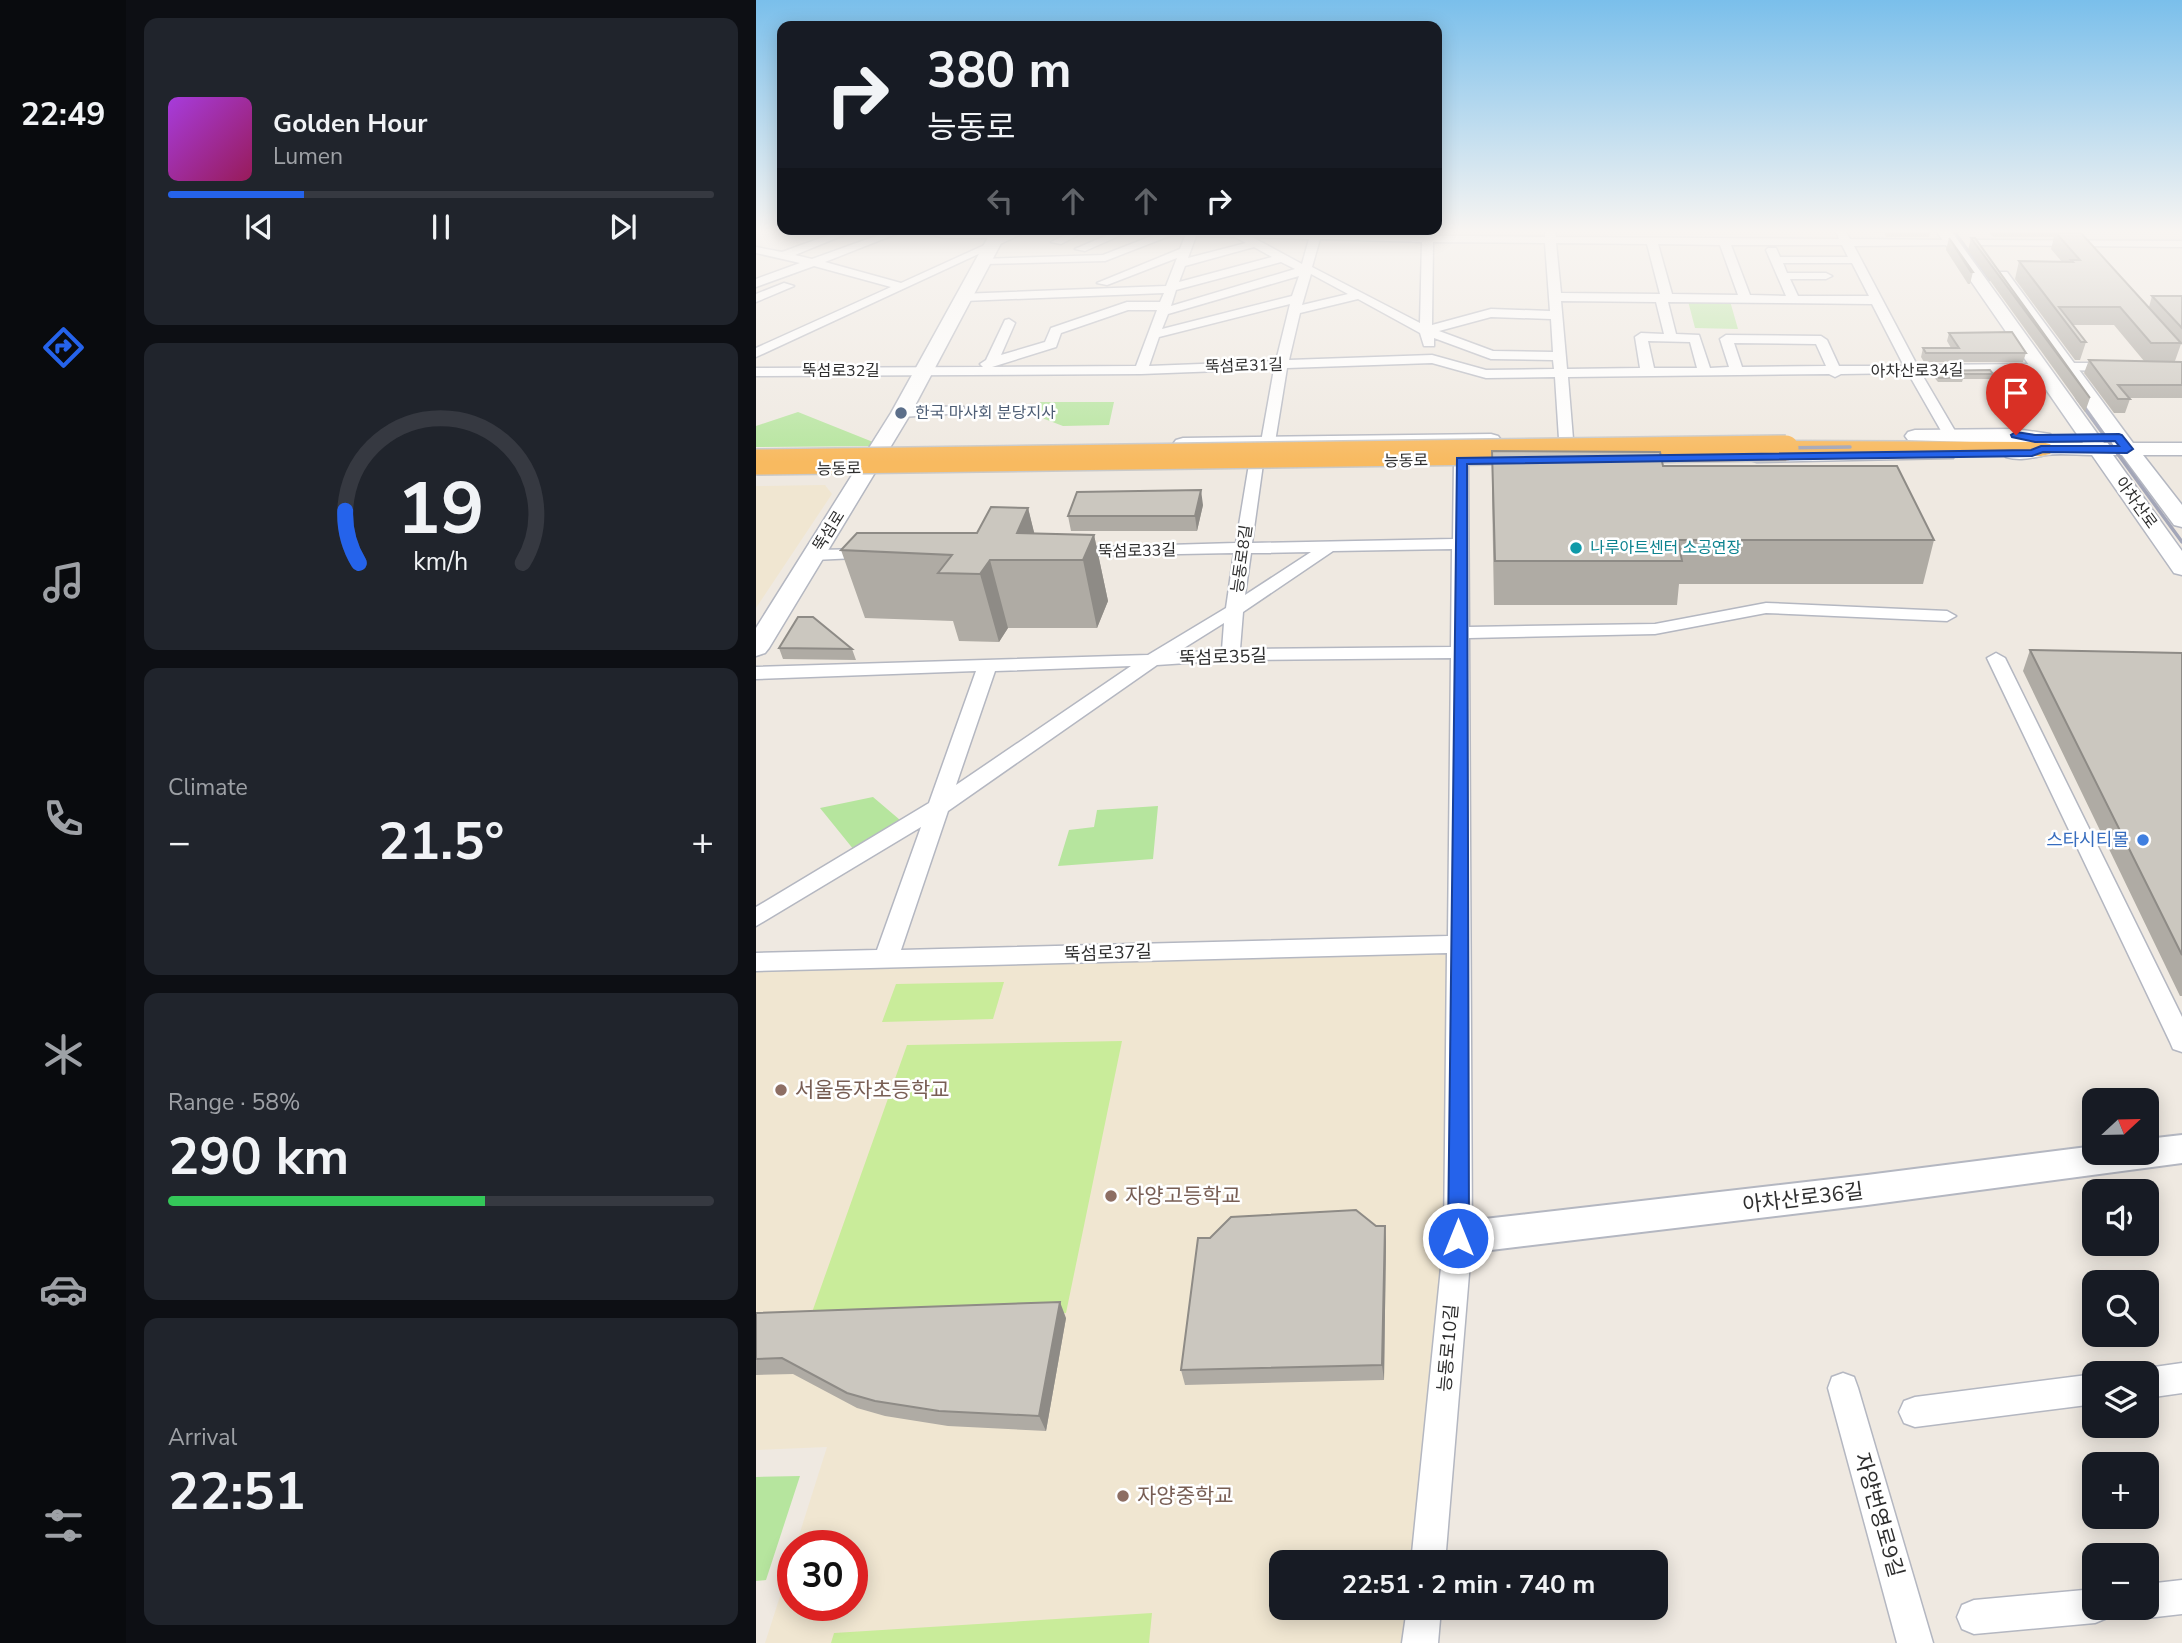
<!DOCTYPE html>
<html lang="en">
<head>
<meta charset="utf-8">
<style>
	body { margin:0; font-family:"Nunito Sans","Noto Sans KR",sans-serif; background:#20242c; color:#f1f3f6; height:100vh; display:flex; flex-direction:column; font-size:26px; white-space:nowrap }
	* { box-sizing:border-box; margin:0 }
	p { font-size:23px; color:#9ea1a6 }
	.icon { flex:none; width:38px; height:38px; fill:none; stroke:currentColor; stroke-width:2; stroke-linecap:round; stroke-linejoin:round }
	.map { position:relative; flex:1; overflow:hidden }
	.panel { display:flex; flex-direction:column; gap:18px; padding:18px; background:#0d0f14; width:630px }
	.panel>* { flex:none }
	.top-card { position:absolute; left:21px; top:21px; width:665px; height:214px; border-radius:14px; box-shadow:0 4px 18px #0003; background:#171b24; color:#f1f3f6; overflow:hidden }
	.needle { width:46px; rotate:68deg }
	.tools { position:absolute; left:1326px; top:1088px; display:grid; gap:14px }
	.tools a { display:grid; place-items:center; width:77px; height:77px; border-radius:14px; background:#171b24; box-shadow:0 4px 18px #0003; font-size:35px }
	.speed { position:absolute; left:21px; top:1530px; display:flex; gap:14px; font-size:35px; font-weight:700; text-align:center }
	.speed>* { display:grid; place-content:center; width:91px; height:91px; border-radius:50%; background:#171b24; box-shadow:0 4px 18px #0003; line-height:1 }
	.speed .limit { border:10px solid #d22; background:#fff; color:#111 }
	.pin { position:absolute; display:grid; place-items:center; width:60px; height:60px; color:#fff; margin:-72px -30px; border-radius:50% 50% 50% 0; rotate:-45deg; box-shadow:0 0 7px #0007 }
	.pin .icon { rotate:45deg }
	.me { position:absolute; width:77px; margin:-38px; rotate:0deg; stroke-linejoin:round; filter:drop-shadow(0 0 5px #0008) }
	.turn { display:flex; align-items:center; gap:24px; height:147px; padding:0 35px; font-size:32px }
	.turn .icon { width:91px; height:91px; stroke-width:2.5 }
	.turn b { display:block; font-size:49px; line-height:60px }
	.lanes { display:flex; align-items:center; height:66px; padding:0 35px; background:#0003; justify-content:center; gap:35px; direction:ltr }
	.lanes .off { opacity:.35 }
	.big { font-size:52px; font-weight:700; line-height:1.1 }
	.panel .widget { flex:1; display:flex; flex-direction:column; justify-content:center; gap:10px; min-width:0; padding:0 24px; border-radius:14px; background:#20242c }
	.panel .dial { align-items:center; gap:0 }
	.dial svg { height:182px; overflow:visible; fill:none; stroke:#363941; stroke-width:7; stroke-linecap:round; text-anchor:middle }
	.dial text { fill:#f1f3f6; stroke:none }
	.song { display:flex; align-items:center; gap:21px }
	.cover { width:84px; height:84px; border-radius:10px; background:linear-gradient(135deg,hsl(280 70% 55%),hsl(330 70% 35%)) }
	.played { height:7px; border-radius:4px; background:linear-gradient(90deg,#2563eb 25%,#363941 25%) }
	.keys { display:flex; justify-content:space-around; direction:ltr }
	.heat { display:flex; justify-content:space-between; align-items:center; font-size:38px; direction:ltr }
	.charge { height:10px; border-radius:5px; background:linear-gradient(90deg,#34c759 58%,#363941 0) }
	.trip { position:absolute; left:513px; top:1550px; width:399px; height:70px; border-radius:14px; background:#171b24; box-shadow:0 4px 18px #0003; font-weight:700; line-height:70px; text-align:center }
	main { display:flex; flex:1; min-height:0 }
	.menu { display:flex; flex-direction:column; width:126px; justify-content:space-around; align-items:center; background:#090b0e; color:#9ea1a6 }
	.menu .icon { width:49px; height:49px }
	.menu .current { color:#2563eb }
	.menu b { font-size:32px; color:#f1f3f6 }
	.map>svg:first-child { display:block }
	.education { fill:#f0e6d1 }
	.green { fill:#b6e59e }
	.pitch { fill:#c9ec9a }
	.lines { fill:none; stroke-linecap:round; stroke-linejoin:round }
	.minor-casing { stroke:#b4b7c1; stroke-width:3 }
	.tertiary-casing { stroke:#b4b7c1; stroke-width:4 }
	.secondary-casing { stroke:#b4b7c1; stroke-width:3 }
	.trunk-casing { stroke:#c9c9c9; stroke-width:3 }
	.minor { fill:#fff; fill-rule:evenodd }
	.tertiary { fill:#fff; fill-rule:evenodd }
	.secondary { fill:#fff; fill-rule:evenodd }
	.trunk { fill:#f8ba60; fill-rule:evenodd }
	.rail-far1 { stroke:#a3a6b8; stroke-width:2.5 }
	.rail { stroke:#a3a6b8; stroke-width:3.5 }
	.trunk-bridge-casing { stroke:#c9c9c9; stroke-width:28; stroke-linecap:butt }
	.trunk-bridge { stroke:#f8ba60; stroke-width:25 }
	.wall { fill:#afaba4 }
	.shaded-wall { fill:#8e8b86 }
	.building { fill:#cbc7bf; stroke:#8e8b86; stroke-width:2 }
	.route { fill:#2563eb; stroke:#184099; stroke-width:2 }
	.service-dot { fill:#5c6f8a; stroke:#fff; stroke-width:2.5 }
	.culture-dot { fill:#0f9aa8; stroke:#fff; stroke-width:2.5 }
	.shop-dot { fill:#3f7fe0; stroke:#fff; stroke-width:2.5 }
	.education-dot { fill:#8d6e63; stroke:#fff; stroke-width:2.5 }
	.labels { text-anchor:middle; dominant-baseline:central; stroke-width:5; stroke-linejoin:round; paint-order:stroke }
	.far-street-label { font-size:16px; fill:#2e2e2e; stroke:#fff }
	.far-service-label { font-size:16px; fill:#4e5e75; stroke:#fff; text-anchor:start }
	.far-culture-label { font-size:16px; fill:#0d838f; stroke:#fff; text-anchor:start }
	.street-label { font-size:18px; fill:#2e2e2e; stroke:#fff }
	.shop-label { font-size:18px; fill:#366cbe; stroke:#fff; text-anchor:end }
	.near-education-label { font-size:21px; fill:#785e54; stroke:#fff; text-anchor:start }
	.near-street-label { font-size:21px; fill:#2e2e2e; stroke:#fff }
</style>
</head>
<body>
<main>
<nav class="menu">
<b>22:49</b>
<svg class="icon current" aria-label="directions" viewBox="0 0 24 24"><path d="M12 3l9 9-9 9-9-9zM9 14v-3h6M13 9l2 2-2 2"/></svg>
<svg class="icon" aria-label="music" viewBox="0 0 24 24"><path d="M9 18V5l10-2v13"/><circle cx="6" cy="18" r="3"/><circle cx="16" cy="16" r="3"/></svg>
<svg class="icon" aria-label="phone" viewBox="0 0 24 24"><path d="M5 4h4l2 5-3 2q2 4 5 5l2-3 5 2v4C11 20 4 13 5 4z"/></svg>
<svg class="icon" aria-label="climate" viewBox="0 0 24 24"><path d="M12 3v18M4 7l16 10M4 17L20 7"/></svg>
<svg class="icon" aria-label="car" viewBox="0 0 24 24"><path d="M5 17H2v-5l4-1 3-4h7l3 4 3 1v5h-3M9 17h6M6 11h13"/><circle cx="7" cy="17" r="2"/><circle cx="17" cy="17" r="2"/></svg>
<svg class="icon" aria-label="filters" viewBox="0 0 24 24"><path d="M4 7h16M4 17h16"/><circle cx="9" cy="7" r="2"/><circle cx="15" cy="17" r="2"/></svg>
</nav>
<section class="panel">
<div class="widget">
<div class="song"><i class="cover"></i><div><b>Golden Hour</b><p>Lumen</p></div></div>
<div class="played"></div>
<div class="keys"><svg class="icon" aria-label="previous" viewBox="0 0 24 24"><path d="M18 5L8 12l10 7zM5 5v14"/></svg><svg class="icon" aria-label="pause" viewBox="0 0 24 24"><path d="M8 5v14M16 5v14"/></svg><svg class="icon" aria-label="next" viewBox="0 0 24 24"><path d="M6 5l10 7-10 7zM19 5v14"/></svg></div>
</div>
<div class="widget dial"><svg viewBox="0 0 100 80">
<path d="M14 69A42 42 0 1 1 86 69"/>
<path d="M14 69A42 42 0 0 1 8 46" stroke="#2563eb"/>
<text x="50" y="56" font-size="32" font-weight="700">19</text>
<text x="50" y="72" font-size="11">km/h</text>
</svg></div>
<div class="widget"><p>Climate</p>
<div class="heat"><a>−</a><b class="big">21.5°</b><a>+</a></div>
</div>
<div class="widget"><p>Range · 58%</p><b class="big">290 km</b><div class="charge"></div></div>
<div class="widget"><p>Arrival</p><b class="big">22:51</b></div>
</section>
<div class="map">
<svg width="1426" height="1643" viewBox="0 0 1426 1643">
	<rect width="100%" height="100%" fill="#efe9e1"/>
	<path class="education" d="M69,485L76,494L0,608V486Z
		M703,944L672,1563H525V1608H668L664,1643H9L37,1556V1605H96V1545H40L71,1447L0,1450V962Z"/>
	<path class="green" d="M932,301H974L982,329L939,328Z
		M284,402H358L353,425L307,426L278,415Z
		M42,412L117,442L115,446L0,447V426Z
		M117,797L144,820L98,850L64,808Z
		M402,806L397,859L302,866L313,830L338,827L341,810Z
		M44,1476L10,1580L0,1581V1477Z"/>
	<path class="pitch" d="M248,982L237,1019L126,1022L140,984Z
		M366,1041L310,1313L54,1318L151,1045Z
		M396,1613L393,1643H75L78,1633Z"/>
	<g class="lines">
		<defs>
			<path id="minor" d="M81,232H95L39,255L56,259L131,232H145L69,262L145,283L244,238H188L168,232H241L245,233V237L257,232H270L0,357V348L135,287L58,266L0,287V279L44,263L0,253V247L26,252Z
				M315,232H328L305,244L295,242Z
				M358,232H372L329,251L319,249Z
				M406,232L789,237V232H799L800,237L1083,239L1080,232H1090L1094,239L1196,240L1200,241V245L1098,246L1161,365L1284,364L1291,368L1284,372L1165,373L1202,436L1195,440L1188,436L1152,373L1085,374L1079,377L1073,374L812,377L817,439L810,443L803,439L799,377L730,378L676,363L531,368L519,442L512,446L505,442L518,369L385,374L0,376V368L227,367L224,364L230,360L249,320L253,319L259,323L245,355L289,342L295,328L371,302H404L408,293L208,301L204,300V294L410,286L421,258L351,285L341,283L424,249L429,236L416,235L349,261L228,264L224,263V259L347,255ZM440,236L479,237L490,243L432,258ZM496,237L553,239L546,264ZM564,239L666,242L664,323L556,267ZM677,242L789,243L794,311L735,309L676,325ZM800,243L891,244L904,294L805,293ZM902,244L964,245L982,295L916,294ZM975,245H1086L1092,257H1024L1020,248H1012L1010,250L1030,296L994,295ZM498,247L516,257L423,282L429,266ZM525,262L539,269L415,306L420,290ZM1027,263H1096L1113,296H1042L1034,279H1070L1076,276L1070,273H1031ZM555,274L592,294L546,305ZM543,276L536,296L406,329L412,314ZM602,299L664,333L668,346H678V338L735,359L797,360L798,369L730,370L676,355L533,360L544,313ZM805,301L900,302L908,334L885,333L879,337L884,368L811,369ZM912,302L1116,304L1148,366H1083L1071,340L1065,336L970,335L964,339L973,367L954,368L943,335L920,334ZM534,304L520,361L393,366L403,337ZM372,310H401L380,366L236,367L300,347L305,333ZM735,317L795,319L797,352L737,351L683,331ZM892,341L934,342L941,368H898ZM978,343L1060,344L1070,366L986,367Z
				M1221,240L1426,241V247L1217,245V241Z
				M28,283L38,286L0,302V294Z
				M1312,363H1359L1366,367L1359,371L1307,370V364Z
				M203,406L208,407V413L145,417L138,413L145,409Z
				M705,456L712,460L713,627L899,624L1010,603L1191,611L1200,616L1191,621L1010,613L899,634L713,638L716,1238L689,1563H655L688,1238L691,953L0,971V953L121,950L165,827L0,926V907L173,803L220,671L0,679V667L392,655L470,608L478,553L315,556L309,554L307,551L309,548L480,543L493,464L500,460L507,464L496,543L697,539L698,460ZM696,549L695,647L484,649L487,612L577,551ZM555,552L489,595L495,553ZM468,623L466,650L420,653ZM695,658L692,936L145,950L192,811L401,665L475,660ZM375,666L200,785L239,671Z
				M115,549L121,551L123,554L121,557L58,560L50,555L58,550Z
				M1240,653L1249,658L1426,1017V1052L1417,1049L1414,1042L1231,658Z
				M1426,1363V1393L1391,1398V1374L1380,1372L1391,1368Z
				M1087,1373L1098,1377L1102,1388L1177,1643H1141L1072,1388L1076,1377Z
				M1339,1374V1404L1159,1427L1148,1423L1143,1412L1148,1401L1159,1397Z
				M1426,1580V1614L1391,1618L1379,1613L1377,1608H1391V1584Z
				M1339,1589V1608H1355L1351,1618L1339,1623L1218,1634L1206,1629L1201,1617L1206,1605L1218,1600Z
				M651,1608H685L682,1643H646Z"/>
			<path id="tertiary" d="M1426,1135V1163L1111,1205L702,1254L690,1249L684,1238L690,1227L702,1222L1111,1175L1339,1146V1153H1391V1139Z"/>
			<path id="secondary" d="M235,232H251L155,413L13,648L9,653L0,656V628L135,413Z
				M1181,232H1196L1348,443H1356L1237,275L1239,272H1251L1377,443H1426V455H1387L1426,505V527L1418,525L1366,455H1357L1426,551V575L1418,573L1336,455C1321,455 1304,453 1289,455C1275,458 1264,461 1250,457L1247,453L1250,449L1282,444L1152,440L1149,436L1152,432L1159,430L1260,429L1294,434L1297,438L1292,443H1327Z
				M735,434L742,436L745,440L742,444L427,450L420,448L417,444L420,440L427,438Z
				M1190,448L1197,450L1200,454L1197,458L1001,462L994,460L991,456L994,452L1001,450Z"/>
			<path id="trunk" d="M1030,441L1285,442L1294,444L1297,449L1294,454L1285,456L1021,453L1018,448L1021,443Z"/>
		</defs>
		<use href="#minor" class="minor-casing"/>
		<use href="#tertiary" class="tertiary-casing"/>
		<use href="#secondary" class="secondary-casing"/>
		<use href="#trunk" class="trunk-casing"/>
		<use href="#minor" class="minor"/>
		<use href="#tertiary" class="tertiary"/>
		<use href="#secondary" class="secondary"/>
		<use href="#trunk" class="trunk"/>
		<path class="rail-far1" d="M1199,232L1234,280
			M1319,395L1322,400"/>
		<path class="rail" d="M1321,398L1426,542
			M0,463L1094,447"/>
		<defs>
			<path id="trunk-bridge" d="M0,462L1030,448"/>
		</defs>
		<use href="#trunk-bridge" class="trunk-bridge-casing"/>
		<use href="#trunk-bridge" class="trunk-bridge"/>
	</g>
	<path class="wall" d="M1115,232H1174L1173,237H1130L1128,233Z
		M1233,232H1313L1312,233L1393,307L1396,296H1426V345L1425,344L1419,361L1426,362V398H1373L1374,399L1369,413H1358L1328,373L1333,360L1388,361L1358,325H1317L1330,342L1324,360H1319L1259,279L1263,261L1306,262L1295,249L1298,237H1237Z
		M1193,238L1217,272L1214,284H1212L1190,250Z
		M1215,238L1334,398L1329,412L1212,250Z
		M1193,333L1270,353L1267,362H1168L1165,357L1167,348H1195L1191,341Z
		M1178,371L1237,374L1236,379H1207L1206,382H1182L1177,376Z
		M736,451L907,466L1178,540L1167,584H923L921,605H738L736,493Z
		M447,505L441,531H315L312,516Z
		M272,508L278,533L338,535L352,601L341,628H252L243,642L203,641L197,621L109,618L85,550L221,533Z
		M23,648L96,649L100,660L27,659Z
		M1274,650L1426,653V996H1424L1267,671Z
		M629,1226L630,1242L628,1380L429,1385L425,1370L454,1238Z
		M0,1313L310,1318L290,1431L192,1426L129,1416L101,1408L37,1374L0,1375Z"/>
	<path class="shaded-wall" d="M445,490L447,505L441,531L439,516Z
		M272,508L285,560L261,533Z
		M338,535L352,601L341,628L327,560Z
		M234,560L252,628L243,642L224,574Z
		M629,1226L630,1242L628,1380L626,1365Z
		M304,1302L310,1318L290,1431L283,1416Z"/>
	<path class="building" d="M1300,233H1325L1425,343H1395L1364,307H1303L1330,342H1325L1263,261L1317,262L1315,260H1324Z
		M1193,238L1217,272H1215Z
		M1215,238H1219L1334,398Z
		M1396,296H1426V328Z
		M1256,332L1270,353H1170L1167,348H1203L1193,333Z
		M1333,360L1426,362V385H1362L1374,399H1362Z
		M1234,370L1237,374H1205L1207,378H1183L1178,371Z
		M736,451L904,452L907,466H1141L1178,540H922L926,561H739Z
		M445,490L439,516H312L321,492Z
		M235,507L272,508L261,533L338,535L327,560H234L224,574L182,573L196,555L85,550L101,533H221Z
		M42,617H57L96,649L23,648Z
		M1274,650L1426,653V955Z
		M600,1210L620,1226H629L626,1365L425,1370L442,1238H454L475,1217Z
		M304,1302L283,1416L183,1411L119,1401L91,1393L26,1358L0,1359V1313Z"/>
	<linearGradient id="sky" x2="0" y2="1"><stop stop-color="#7abfeb"/><stop offset="0.5" stop-color="#f8f5f2"/><stop offset="1" stop-color="#f8f5f2" stop-opacity="0"/></linearGradient>
	<rect width="1426" height="462" fill="url(#sky)"/>
	<path class="route" d="M1260,432L1279,435L1363,434L1366,435L1377,449L1371,453L1287,452L1276,456L711,464L713,1238L710,1244L702,1247L695,1244L692,1238L701,458L1275,450L1285,446H1363L1359,441L1279,442L1256,437L1255,435Z"/>
	<circle class="service-dot" cx="145" cy="413" r="7"/>
	<circle class="culture-dot" cx="820" cy="548" r="7"/>
	<circle class="shop-dot" cx="1387" cy="840" r="7"/>
	<g class="education-dot">
		<circle cx="25" cy="1090" r="7"/>
		<circle cx="355" cy="1196" r="7"/>
		<circle cx="367" cy="1496" r="7"/>
	</g>
	<g class="labels">
		<g class="far-street-label">
			<text transform="translate(488 366) rotate(-2)">뚝섬로31길</text>
			<text x="85" y="371">뚝섬로32길</text>
			<text transform="translate(1161 371) rotate(-1)">아차산로34길</text>
			<text transform="translate(650 461) rotate(-1)">능동로</text>
			<text transform="translate(83 469) rotate(-1)">능동로</text>
			<text transform="translate(1380 503) rotate(54)">아차산로</text>
			<text transform="translate(73 531) rotate(-58)">뚝섬로</text>
			<text transform="translate(381 551) rotate(-1)">뚝섬로33길</text>
			<text transform="translate(486 559) rotate(-82)">능동로8길</text>
		</g>
		<g class="far-service-label">
			<text x="159" y="413">한국 마사회 분당지사</text>
		</g>
		<g class="far-culture-label">
			<text x="834" y="548">나루아트센터 소공연장</text>
		</g>
		<g class="street-label">
			<text transform="translate(467 657) rotate(-2)">뚝섬로35길</text>
			<text transform="translate(352 953) rotate(-2)">뚝섬로37길</text>
			<text transform="translate(692 1348) rotate(-85)">능동로10길</text>
		</g>
		<g class="shop-label">
			<text x="1373" y="840">스타시티몰</text>
		</g>
		<g class="near-education-label">
			<text x="39" y="1090">서울동자초등학교</text>
			<text x="369" y="1196">자양고등학교</text>
			<text x="381" y="1496">자양중학교</text>
		</g>
		<g class="near-street-label">
			<text transform="translate(1047 1198) rotate(-7)">아차산로36길</text>
			<text transform="translate(1123 1515) rotate(74)">자양번영로9길</text>
		</g>
	</g>
</svg>
<div class="tools">
<a><svg class="needle" viewBox="-14 -14 28 28"><path d="M0-13l5 13h-10z" fill="#e53935"/><path d="M0 13l5-13h-10z" fill="#9ea1a6"/></svg></a>
<a><svg class="icon" aria-label="sound" viewBox="0 0 24 24"><path d="M4 9h4l5-4v14l-5-4H4zM17 9q2 3 0 6"/></svg></a>
<a><svg class="icon" aria-label="search" viewBox="0 0 24 24"><circle cx="10" cy="10" r="6"/><path d="M15 15l6 6"/></svg></a>
<a><svg class="icon" aria-label="layers" viewBox="0 0 24 24"><path d="M12 4l9 5-9 5-9-5zM3 14l9 5 9-5"/></svg></a>
<a>+</a>
<a>−</a>
</div>
<div class="speed"><div class="limit">30</div></div>
<div class="pin" style="left:1260px;top:435px;background:#d93025"><svg class="icon" aria-label="arrive" viewBox="0 0 24 24"><path d="M6 21V4h12l-3 4 3 4H6"/></svg></div>
<svg class="me" style="left:702px;top:1238px" viewBox="-20 -20 40 40"><circle r="17" fill="#2563eb" stroke="#fff" stroke-width="3"/><path d="M0-11L8 9 0 5-8 9z" fill="#fff"/></svg>
<div class="trip">22:51 · 2 min · 740 m</div>
<div class="top-card">
<div class="turn"><svg class="icon" aria-label="right" viewBox="0 0 24 24"><path d="M7 20v-9h11M14 6l5 5-5 5"/></svg><div><b>380 m</b>능동로</div></div>
<div class="lanes"><svg class="icon off" aria-label="left" viewBox="0 0 24 24"><path d="M17 20v-9H6M10 6l-5 5 5 5"/></svg><svg class="icon off" aria-label="ahead" viewBox="0 0 24 24"><path d="M12 20V5M6 11l6-6 6 6"/></svg><svg class="icon off" aria-label="ahead" viewBox="0 0 24 24"><path d="M12 20V5M6 11l6-6 6 6"/></svg><svg class="icon" aria-label="right" viewBox="0 0 24 24"><path d="M7 20v-9h11M14 6l5 5-5 5"/></svg></div>
</div>
</div>
</main>
</body>
</html>
